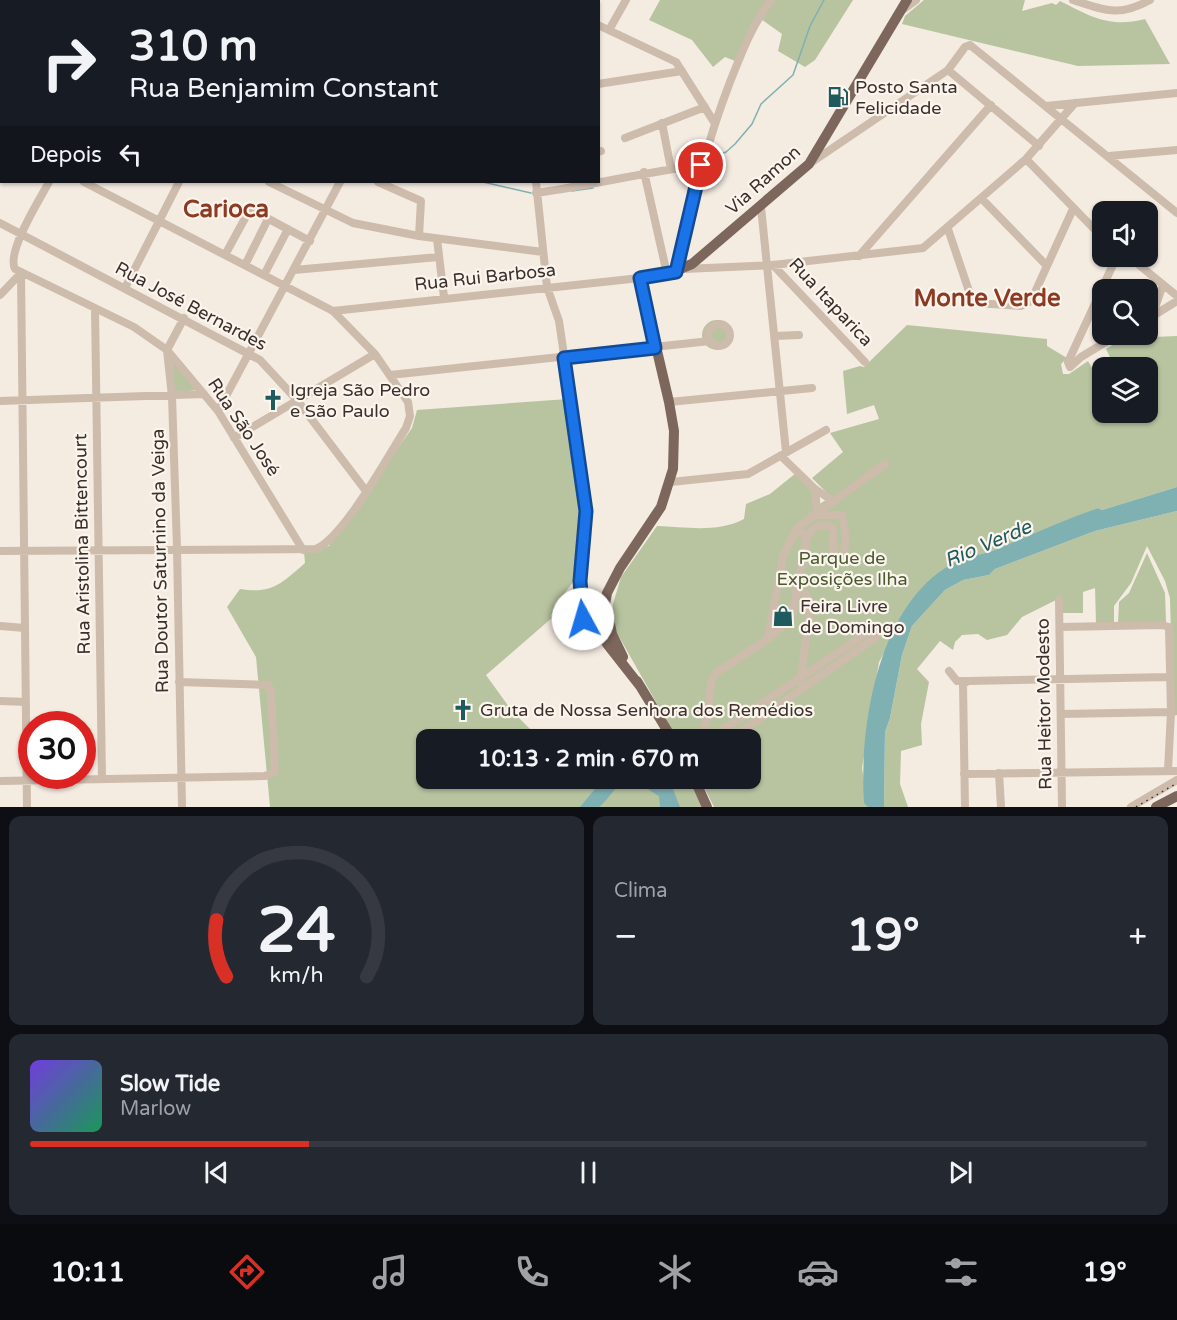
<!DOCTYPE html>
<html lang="pt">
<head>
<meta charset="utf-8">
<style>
	body { margin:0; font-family:"Varela Round",sans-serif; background:#242831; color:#f1f3f6; height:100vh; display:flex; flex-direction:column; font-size:22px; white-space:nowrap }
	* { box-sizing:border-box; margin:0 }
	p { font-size:20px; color:#9ea1a6 }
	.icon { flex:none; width:33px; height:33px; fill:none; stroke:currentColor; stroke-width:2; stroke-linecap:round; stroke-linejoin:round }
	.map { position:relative; height:807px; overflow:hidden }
	.details { display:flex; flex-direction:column; gap:9px; padding:9px; background:#0d0f14; flex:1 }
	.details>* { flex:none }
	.top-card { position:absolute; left:0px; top:0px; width:600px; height:183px; box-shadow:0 2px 4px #0004; background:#171b24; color:#f1f3f6; overflow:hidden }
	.tools { position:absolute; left:1092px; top:201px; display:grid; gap:12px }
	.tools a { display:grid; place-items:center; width:66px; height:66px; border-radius:12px; background:#171b24; box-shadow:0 2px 4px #0004; font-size:30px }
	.speed { position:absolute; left:18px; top:711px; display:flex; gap:12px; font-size:30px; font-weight:700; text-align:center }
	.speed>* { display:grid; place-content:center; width:78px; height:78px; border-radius:50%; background:#171b24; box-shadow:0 2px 4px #0004; line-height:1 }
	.speed .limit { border:9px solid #d22; background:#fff; color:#111 }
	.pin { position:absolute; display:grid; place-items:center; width:51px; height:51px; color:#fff; margin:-26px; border:3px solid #fff; border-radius:50%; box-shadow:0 2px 6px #0007 }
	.me { position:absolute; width:66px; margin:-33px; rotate:354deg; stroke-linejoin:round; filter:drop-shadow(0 0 4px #0008) }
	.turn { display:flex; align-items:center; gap:21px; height:126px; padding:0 30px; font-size:27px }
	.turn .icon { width:78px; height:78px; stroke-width:2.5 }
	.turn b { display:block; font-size:42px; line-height:51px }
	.then { display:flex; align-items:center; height:57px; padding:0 30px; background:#0003; gap:12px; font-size:22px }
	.big { font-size:45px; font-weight:700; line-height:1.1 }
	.details .tile { flex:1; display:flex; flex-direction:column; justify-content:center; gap:9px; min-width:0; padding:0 21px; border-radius:12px; background:#242831 }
	.details .dial { align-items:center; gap:0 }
	.dial svg { height:156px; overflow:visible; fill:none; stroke:#363941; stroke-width:7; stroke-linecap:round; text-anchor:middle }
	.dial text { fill:#f1f3f6; stroke:none }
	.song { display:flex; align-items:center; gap:18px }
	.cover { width:72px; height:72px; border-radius:9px; background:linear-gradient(135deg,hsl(260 70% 55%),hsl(150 70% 35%)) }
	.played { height:6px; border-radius:3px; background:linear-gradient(90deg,#d93025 25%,#363941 25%) }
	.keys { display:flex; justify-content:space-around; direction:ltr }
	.heat { display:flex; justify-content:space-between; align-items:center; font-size:33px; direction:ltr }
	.details .tiles { flex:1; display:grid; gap:9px; grid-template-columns:1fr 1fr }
	.tile:last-child { grid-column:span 2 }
	.trip { position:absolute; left:416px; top:729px; width:345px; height:60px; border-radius:12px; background:#171b24; box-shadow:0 2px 4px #0004; font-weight:700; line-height:60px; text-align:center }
	.tab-bar { display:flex; height:96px; justify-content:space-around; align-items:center; background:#090b0e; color:#9ea1a6 }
	.tab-bar .icon { width:42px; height:42px }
	.tab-bar .selected { color:#d93025 }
	.tab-bar b { font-size:27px; color:#f1f3f6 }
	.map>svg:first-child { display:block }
	.green { fill:#b8c4a0 }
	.water { fill:#7fb0b2 }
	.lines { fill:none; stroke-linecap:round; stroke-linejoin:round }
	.stream { stroke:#7fb0b2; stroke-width:1.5 }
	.minor { stroke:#cdbbac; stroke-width:8 }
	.major { stroke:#7d675c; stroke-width:10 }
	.rail { stroke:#3b302b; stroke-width:1.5; stroke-dasharray:1.5 4.5; stroke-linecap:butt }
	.route-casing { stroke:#114b97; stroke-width:15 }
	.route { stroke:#1a73e8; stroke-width:10 }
	.labels { text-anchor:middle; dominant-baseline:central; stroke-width:4.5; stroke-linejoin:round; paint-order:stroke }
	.poi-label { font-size:18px; fill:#3b302b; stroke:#fbf5ee; text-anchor:start }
	.street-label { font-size:18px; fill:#3b302b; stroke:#fbf5ee }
	.park-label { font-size:18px; fill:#4a5a2e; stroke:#fbf5ee }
	.water-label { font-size:20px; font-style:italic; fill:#1f5a5e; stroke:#fbf5ee }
	.district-label { font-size:24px; font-weight:bold; fill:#8c3b22; stroke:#fbf5ee }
</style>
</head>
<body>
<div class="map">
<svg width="1177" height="807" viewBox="0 0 1177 807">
	<rect width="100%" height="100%" fill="#f4ebe1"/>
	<path class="green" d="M660,0H768L735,61L725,57L713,67L692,40L649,20Z
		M775,0H853L815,60L805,67L778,51L782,34L761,19Z
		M924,0H1025L1022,11L1052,3L1056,5L1060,1C1092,17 1109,28 1145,19L1170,64L1078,66L902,24L905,16Z
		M702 335a15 15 0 1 1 30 0a15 15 0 1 1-30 0Z
		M907,325L1047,339V346L1067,358L1061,364L1063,374H1069L1088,361L1097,377L1102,374V412H1148V368L1115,367L1106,349L1129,335L1148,334V327L1154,337L1177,336V487L1102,510L1098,508L998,549L955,563L913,601L879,662L862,768L868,807H714L700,779L750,778V740L677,739L613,626V604L621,577L657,526C685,527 718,533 744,519L746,504L770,494L796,473L813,489V508L831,497L812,478L843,452L830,433L879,419L874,405L847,414L843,371L860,366L864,367Z
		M172,359L199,389L174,394Z
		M568,399L583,517L577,577L564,594L561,610L486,675L512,711L540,739L426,740V778L689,779L703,807H270L256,657L227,607L240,589C272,594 281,584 305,563L304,552L329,546L412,428L417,410Z
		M1177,511V715L1173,716L1170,598L1165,581L1147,546L1131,583L1114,606V623H1096L1095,588L1083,592V613H1063L1062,597L1022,617L1007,635L987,640L978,634L962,635L955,642L953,650L940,641L917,669L929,682L921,724L922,745L901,751L900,784L908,807H884L885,732L890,718L902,655L912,626L945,590L963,580L989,575L995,569L1095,531Z
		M1147,553L1165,593L1166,622L1118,623L1119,602L1129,593Z"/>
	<path class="water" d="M1177,487V511L1095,531L995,569L989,575L963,580L945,590L912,626L902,655L890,718L885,732L884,807H868L864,803C859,727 878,600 956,562C970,556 986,554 1000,548C1033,534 1064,520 1098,508L1102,510Z
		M604,778L669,779L680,807H660L659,796C651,792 646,786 639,783C619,773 613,797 599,807H580Z"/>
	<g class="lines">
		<path class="stream" d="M708,159L726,152L735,144L752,124L761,104L793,75L810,26L824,0
			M483,182L531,193
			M572,191L593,188"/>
		<path class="minor" d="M3,0V2
			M58,0V2
			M269,0L270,2
			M333,0L335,2
			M1073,0C1106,11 1119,17 1150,0
			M117,2V0
			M276,2L277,0
			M389,2L390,0
			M441,2L442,0
			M504,2L505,0
			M567,2V0
			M904,9L916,0
			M598,25L676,62L714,122
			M609,30L626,0
			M0,59H2
			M948,70L1039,146
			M598,84L682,71
			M1046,106L1177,93
			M0,119L2,120
			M662,123L671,169
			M625,138L705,107
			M598,152L601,151
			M1109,156L1177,150
			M1026,159L1102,237
			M812,162L948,70L965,47L970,45L1177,213
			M0,163L2,160
			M644,172L667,274
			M49,182C40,199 6,252 15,269L134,327L167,350L218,411L303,550
			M269,182L353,223L419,236L543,252
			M378,182L421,201L419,236
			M536,182L547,287L559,321L585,498C589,540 568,596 590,634L611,646
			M536,193C592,185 646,172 701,165
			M982,199L1047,266
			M761,207L786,452
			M0,223L260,360L297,400L366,491
			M948,229L972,300L976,303L1021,306L1031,301L1073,209
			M437,239L444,297
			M225,255L250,209L310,241
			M859,256L991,105
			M1128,256L1177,296
			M245,265L268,219
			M773,265L865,362
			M684,269L773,265L923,248L1026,159L1075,103
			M294,270L438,257
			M676,272C691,207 706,144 730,82C742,52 752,25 771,0
			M21,273L27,807
			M264,275L288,229
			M125,288L179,182
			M0,295L21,273
			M95,309L102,779
			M333,311L640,278
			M1152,316L1163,285
			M1148,319L1177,301
			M708 335a11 11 0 1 1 22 0a11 11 0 1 1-22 0Z
			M775,336L799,335
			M1076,361L1068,362L1070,367L1081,357L1119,334
			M1068,362L1117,256
			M390,375L710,341
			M0,401L204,394
			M669,402L812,388
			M218,411L340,182
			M234,438L375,354
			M781,456L815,489L833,501
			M671,482L748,474L826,430
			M815,489L817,511
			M806,542C809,529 819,521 833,528V559L840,560C849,545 845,532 842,515H812
			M0,551L316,549C344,537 388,456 406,428L410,416L408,402L375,354L333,311L84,182
			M796,588L805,593L811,604L800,682
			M1059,600L1062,807
			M0,626L25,628
			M1060,627L1162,625L1169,627L1171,712L1168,770
			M769,638L788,622L793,611L806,542L805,536L797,528
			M949,671L957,681H968
			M0,701L26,702
			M1061,714L1171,712
			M689,740L704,730L706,724L712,679L716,673L765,641L769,634L783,556L797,528L885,464
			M708,740L868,632L876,630L875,638L729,740
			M999,773L1001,807
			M964,774L1177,771
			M0,781L265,776L275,772L271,691L268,685L179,682
			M182,807L177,548L172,396L167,350L184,318
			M965,807L963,684L968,681L1170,677
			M1131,807L1177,780"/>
		<path class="major" d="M609,619L612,634L623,657
			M637,681L673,740
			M640,686L607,644L603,615L607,593L620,568L661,507L673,469L674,431L669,402L640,278L667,274L692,264L809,164L907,0
			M694,778L707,807
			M1156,807L1177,796"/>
		<path class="rail" d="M1136,807L1177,783"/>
	</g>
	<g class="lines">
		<defs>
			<path id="route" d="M583,619L580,581L586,511L564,358L655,348L640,278L676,272L701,165"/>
		</defs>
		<use href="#route" class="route-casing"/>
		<use href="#route" class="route"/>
	</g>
	<defs>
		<symbol id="fuel-bare" viewBox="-9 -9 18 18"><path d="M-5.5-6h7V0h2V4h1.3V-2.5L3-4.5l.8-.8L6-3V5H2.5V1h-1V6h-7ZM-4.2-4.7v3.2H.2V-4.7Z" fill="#1f5a5e" stroke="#fbf5ee" stroke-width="2.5" paint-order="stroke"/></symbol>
		<symbol id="church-bare" viewBox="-9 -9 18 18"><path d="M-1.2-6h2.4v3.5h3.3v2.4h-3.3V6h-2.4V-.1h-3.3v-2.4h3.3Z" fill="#1f5a5e" stroke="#fbf5ee" stroke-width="2.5" paint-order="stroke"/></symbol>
		<symbol id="shop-bare" viewBox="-9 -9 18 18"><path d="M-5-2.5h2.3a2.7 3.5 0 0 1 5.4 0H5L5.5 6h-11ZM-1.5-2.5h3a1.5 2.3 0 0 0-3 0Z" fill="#1f5a5e" stroke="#fbf5ee" stroke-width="2.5" paint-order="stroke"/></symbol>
	</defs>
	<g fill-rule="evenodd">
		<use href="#fuel-bare" x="823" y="82" width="30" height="30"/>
		<use href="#church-bare" x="258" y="385" width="30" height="30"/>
		<use href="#shop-bare" x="768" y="601" width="30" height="30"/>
		<use href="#church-bare" x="448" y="695" width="30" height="30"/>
	</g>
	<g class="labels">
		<g class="poi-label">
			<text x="855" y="87">Posto Santa<tspan x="855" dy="21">Felicidade</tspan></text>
			<text x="290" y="390">Igreja São Pedro<tspan x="290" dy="21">e São Paulo</tspan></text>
			<text x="800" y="606">Feira Livre<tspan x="800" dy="21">de Domingo</tspan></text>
			<text x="480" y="710">Gruta de Nossa Senhora dos Remédios</text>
		</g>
		<g class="street-label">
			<text transform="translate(763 180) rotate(-42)">Via Ramon</text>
			<text transform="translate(485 277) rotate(-6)">Rua Rui Barbosa</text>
			<text transform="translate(831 302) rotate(47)">Rua Itaparica</text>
			<text transform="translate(191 306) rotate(28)">Rua José Bernardes</text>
			<text transform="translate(244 427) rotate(56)">Rua São José</text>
			<text transform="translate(82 544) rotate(-91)">Rua Aristolina Bittencourt</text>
			<text transform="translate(160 561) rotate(-91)">Rua Doutor Saturnino da Veiga</text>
			<text transform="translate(1044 704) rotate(-91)">Rua Heitor Modesto</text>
		</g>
		<g class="park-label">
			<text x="842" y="558">Parque de<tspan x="842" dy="21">Exposições Ilha</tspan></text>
		</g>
		<g class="water-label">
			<text transform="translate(988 544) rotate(-23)">Rio Verde</text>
		</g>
		<g class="district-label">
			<text x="226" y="209">Carioca</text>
			<text x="987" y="298">Monte Verde</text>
		</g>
	</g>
</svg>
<div class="tools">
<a><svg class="icon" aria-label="sound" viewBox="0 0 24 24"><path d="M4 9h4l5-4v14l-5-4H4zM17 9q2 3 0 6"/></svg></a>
<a><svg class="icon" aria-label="search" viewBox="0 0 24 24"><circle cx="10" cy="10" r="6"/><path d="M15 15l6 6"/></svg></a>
<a><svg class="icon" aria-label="layers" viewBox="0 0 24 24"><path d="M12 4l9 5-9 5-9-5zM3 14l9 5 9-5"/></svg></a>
</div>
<div class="speed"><div class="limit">30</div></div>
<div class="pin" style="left:701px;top:165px;background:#d93025"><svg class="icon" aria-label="arrive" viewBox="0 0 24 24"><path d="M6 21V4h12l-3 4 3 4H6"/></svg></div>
<svg class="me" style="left:583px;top:619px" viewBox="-20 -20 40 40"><circle r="19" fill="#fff"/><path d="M0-13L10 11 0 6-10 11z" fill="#1a73e8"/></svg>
<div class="trip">10:13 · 2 min · 670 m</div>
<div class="top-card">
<div class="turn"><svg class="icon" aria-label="right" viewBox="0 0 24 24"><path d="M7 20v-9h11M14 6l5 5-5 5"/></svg><div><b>310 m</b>Rua Benjamim Constant</div></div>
<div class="then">Depois<svg class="icon" aria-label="left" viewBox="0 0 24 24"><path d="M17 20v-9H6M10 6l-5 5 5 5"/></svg></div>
</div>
</div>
<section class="details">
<div class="tiles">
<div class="tile dial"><svg viewBox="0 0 100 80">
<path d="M14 69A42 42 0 1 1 86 69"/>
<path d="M14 69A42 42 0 0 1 9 40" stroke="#d93025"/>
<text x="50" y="56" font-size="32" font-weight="700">24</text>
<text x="50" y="72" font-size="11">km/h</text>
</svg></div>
<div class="tile"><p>Clima</p>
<div class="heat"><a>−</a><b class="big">19°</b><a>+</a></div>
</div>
<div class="tile">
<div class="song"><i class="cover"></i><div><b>Slow Tide</b><p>Marlow</p></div></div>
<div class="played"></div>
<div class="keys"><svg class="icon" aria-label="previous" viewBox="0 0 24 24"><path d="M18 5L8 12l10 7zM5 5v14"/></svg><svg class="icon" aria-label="pause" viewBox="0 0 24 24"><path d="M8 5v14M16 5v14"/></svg><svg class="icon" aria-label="next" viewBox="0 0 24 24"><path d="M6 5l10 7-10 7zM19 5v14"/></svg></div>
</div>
</div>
</section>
<nav class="tab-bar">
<b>10:11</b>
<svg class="icon selected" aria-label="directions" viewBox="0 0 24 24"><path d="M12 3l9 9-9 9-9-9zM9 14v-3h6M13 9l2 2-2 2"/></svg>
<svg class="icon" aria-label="music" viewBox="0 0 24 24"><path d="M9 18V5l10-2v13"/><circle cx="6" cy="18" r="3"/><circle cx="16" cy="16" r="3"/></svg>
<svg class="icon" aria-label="phone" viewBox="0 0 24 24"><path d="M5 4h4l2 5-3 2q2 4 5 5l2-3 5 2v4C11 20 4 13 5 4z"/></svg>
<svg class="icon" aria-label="climate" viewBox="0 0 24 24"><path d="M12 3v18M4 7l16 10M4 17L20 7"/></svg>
<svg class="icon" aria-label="car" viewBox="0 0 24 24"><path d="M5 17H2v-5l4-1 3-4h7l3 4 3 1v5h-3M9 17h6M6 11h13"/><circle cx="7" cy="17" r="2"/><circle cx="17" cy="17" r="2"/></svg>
<svg class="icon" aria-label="filters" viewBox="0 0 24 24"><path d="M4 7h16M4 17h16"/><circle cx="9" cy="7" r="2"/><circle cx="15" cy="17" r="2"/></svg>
<b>19°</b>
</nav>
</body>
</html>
